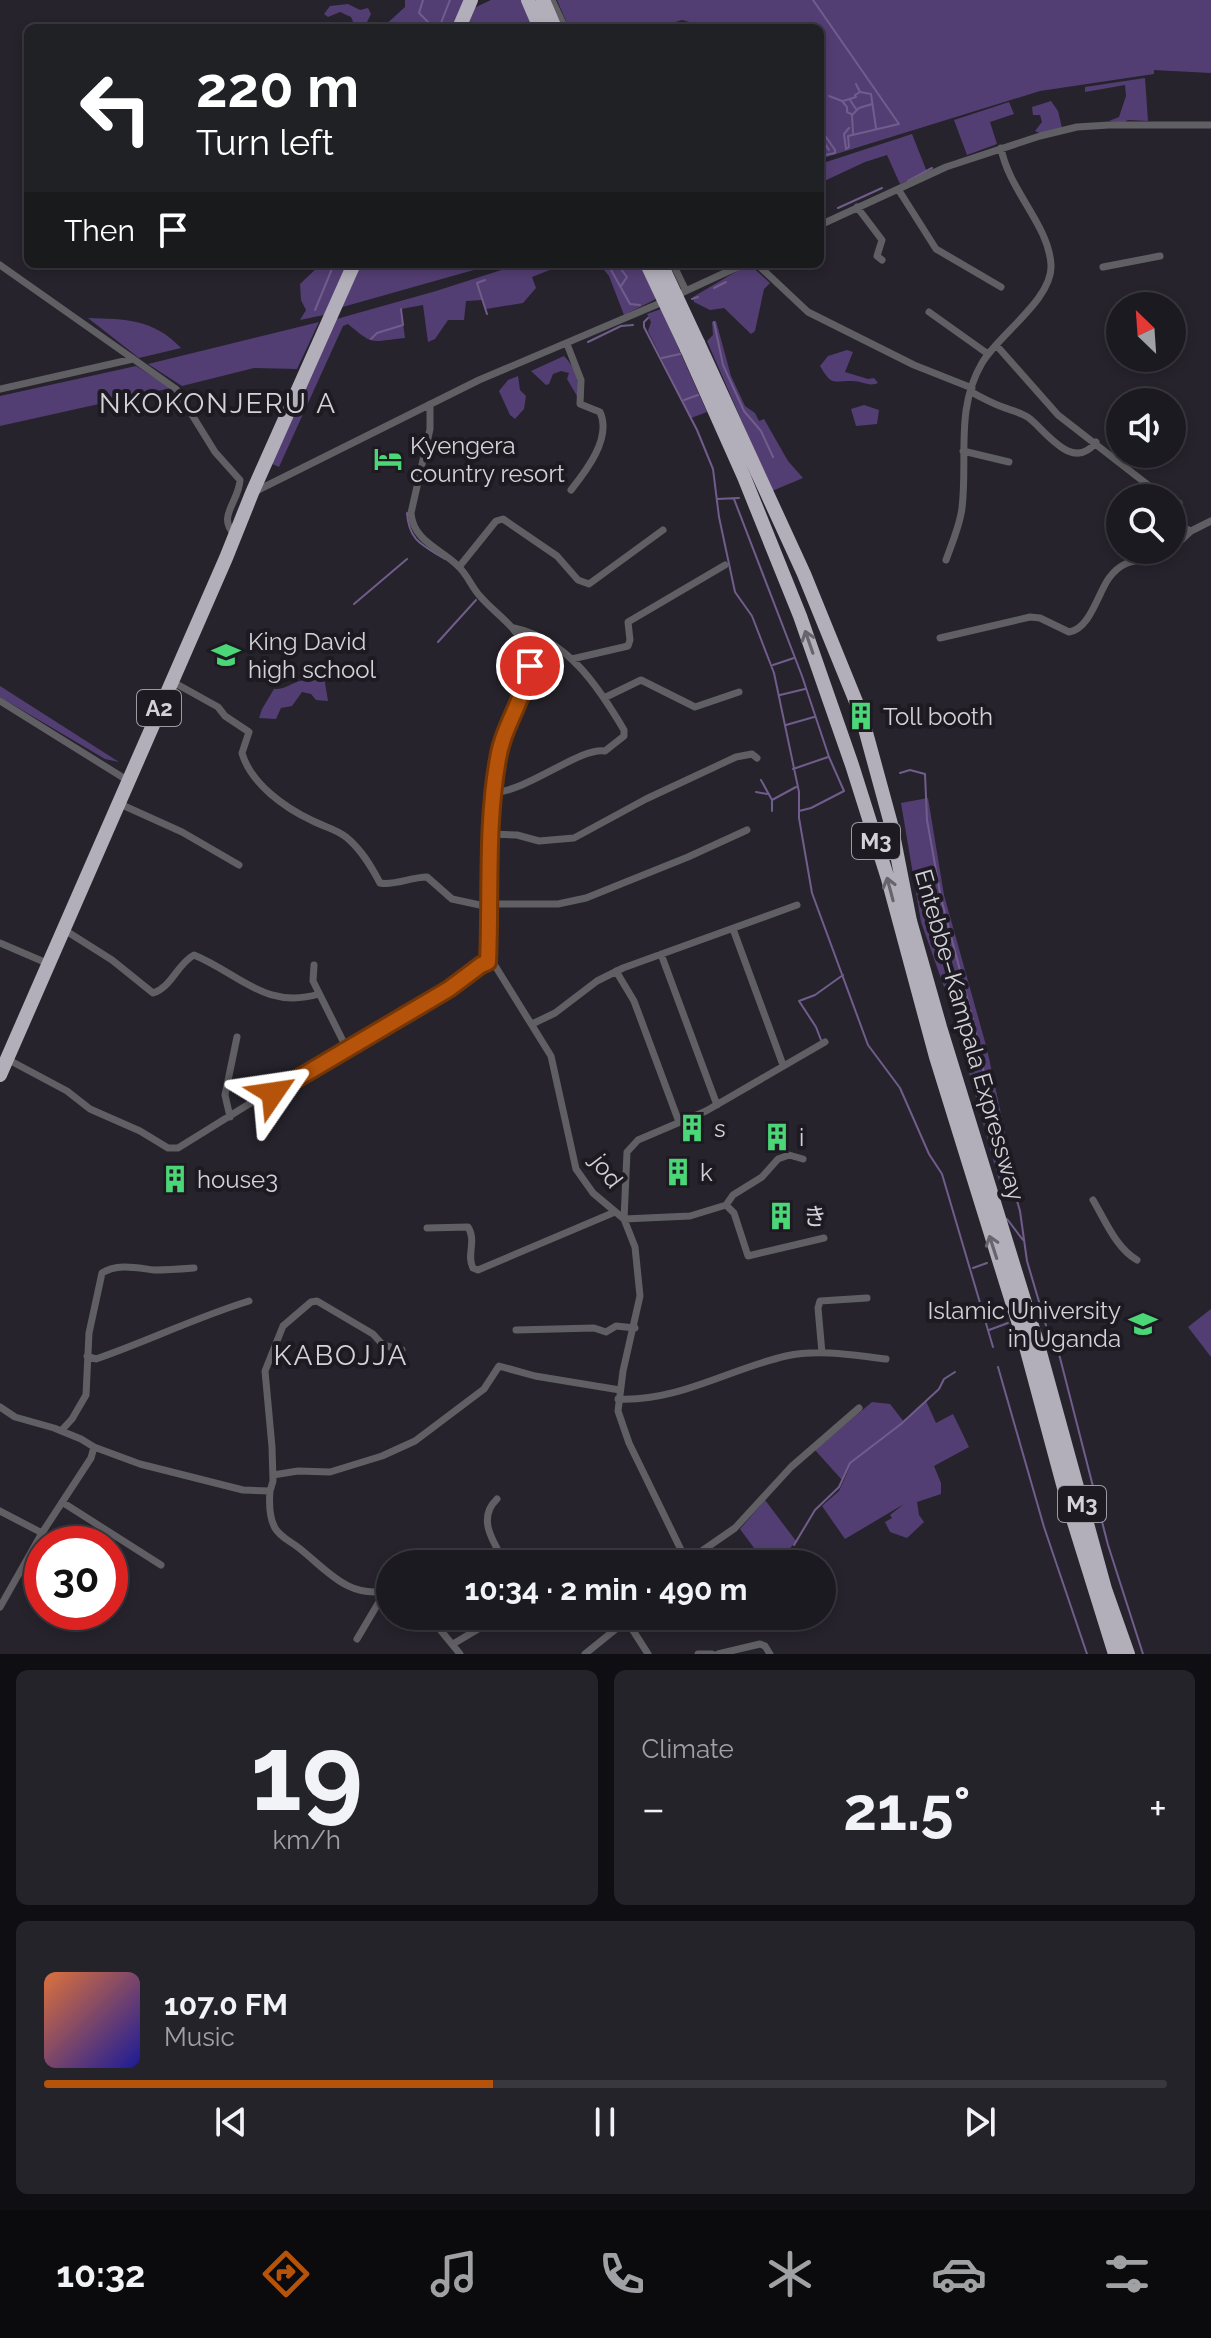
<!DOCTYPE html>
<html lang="en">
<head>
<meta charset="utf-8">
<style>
	body { margin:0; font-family:Raleway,"Noto Sans JP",sans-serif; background:#25232a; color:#f1f3f6; height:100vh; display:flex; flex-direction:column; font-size:30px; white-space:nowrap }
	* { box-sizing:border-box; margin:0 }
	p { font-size:26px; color:#a0a1a5 }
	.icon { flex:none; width:44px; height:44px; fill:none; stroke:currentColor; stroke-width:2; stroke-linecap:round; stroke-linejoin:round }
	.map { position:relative; height:1654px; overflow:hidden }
	.drawer { display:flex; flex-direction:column; gap:16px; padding:16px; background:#0f0e12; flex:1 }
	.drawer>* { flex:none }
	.banner { position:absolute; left:24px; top:24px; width:800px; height:244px; border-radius:12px; box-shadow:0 4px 12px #0003,0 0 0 2px #3a383f; background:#202124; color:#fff; overflow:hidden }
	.needle { width:52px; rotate:335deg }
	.tools { position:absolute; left:1106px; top:292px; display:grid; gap:16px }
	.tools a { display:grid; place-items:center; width:80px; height:80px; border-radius:50%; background:#1c1a21; box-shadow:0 4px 12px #0003,0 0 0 2px #3a383f; font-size:40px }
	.speed { position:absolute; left:24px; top:1526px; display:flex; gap:16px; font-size:40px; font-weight:700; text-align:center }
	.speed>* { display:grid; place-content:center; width:104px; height:104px; border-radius:50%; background:#1c1a21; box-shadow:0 4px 12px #0003,0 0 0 2px #3a383f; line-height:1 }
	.speed .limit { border:12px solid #d22; background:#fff; color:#111 }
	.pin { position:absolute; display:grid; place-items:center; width:68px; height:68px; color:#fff; margin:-34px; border:4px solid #fff; border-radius:50%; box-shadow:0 2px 8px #0007 }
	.me { position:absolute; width:88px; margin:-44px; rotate:58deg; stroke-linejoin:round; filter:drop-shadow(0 0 6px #0008) }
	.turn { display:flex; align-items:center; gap:28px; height:168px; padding:0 40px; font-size:36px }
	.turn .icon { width:104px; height:104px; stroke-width:2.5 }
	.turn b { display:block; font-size:56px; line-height:68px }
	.then { display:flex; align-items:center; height:76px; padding:0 40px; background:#0003; gap:16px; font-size:30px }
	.big { font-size:60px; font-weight:700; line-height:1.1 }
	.drawer .tile { flex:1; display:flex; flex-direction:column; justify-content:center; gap:12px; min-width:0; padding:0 28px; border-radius:12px; background:#25232a }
	.drawer .dial { align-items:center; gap:0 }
	.dial b { font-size:104px; line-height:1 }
	.song { display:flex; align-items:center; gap:24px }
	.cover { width:96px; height:96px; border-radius:12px; background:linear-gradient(135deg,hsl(20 70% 55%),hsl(240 70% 35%)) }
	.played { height:8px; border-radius:4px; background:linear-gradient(90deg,#b45309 40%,#3a383f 40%) }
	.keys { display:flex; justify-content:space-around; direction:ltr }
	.heat { display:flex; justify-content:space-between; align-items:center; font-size:44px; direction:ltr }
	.drawer .tiles { flex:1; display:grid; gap:16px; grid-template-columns:1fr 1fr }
	.tile:last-child { grid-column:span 2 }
	.trip { position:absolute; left:376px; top:1550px; width:460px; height:80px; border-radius:40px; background:#1c1a21; box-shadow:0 4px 12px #0003,0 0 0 2px #3a383f; font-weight:700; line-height:80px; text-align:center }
	.dock { display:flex; height:128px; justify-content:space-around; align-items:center; background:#0b0a0d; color:#a0a1a5 }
	.dock .icon { width:56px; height:56px }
	.dock .on { color:#b45309 }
	.dock b { font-size:36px; color:#f1f3f6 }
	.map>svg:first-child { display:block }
	.green { fill:#533e73 }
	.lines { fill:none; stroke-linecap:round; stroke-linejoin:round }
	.stream { stroke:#715d8c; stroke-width:2 }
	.street { stroke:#605f63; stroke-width:7 }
	.highway { stroke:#b3afba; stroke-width:14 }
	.highway-bridge { stroke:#b3afba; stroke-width:14 }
	.oneway { stroke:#68646e }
	.route-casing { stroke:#753606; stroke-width:20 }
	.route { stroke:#b45309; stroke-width:14 }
	.labels { text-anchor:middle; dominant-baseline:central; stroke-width:8; stroke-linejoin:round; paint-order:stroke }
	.shield { fill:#1d1a22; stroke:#9d9ba1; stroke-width:2 }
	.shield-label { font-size:22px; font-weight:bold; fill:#d4d2d8 }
	.poi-label { font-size:24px; fill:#d4d2d8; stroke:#1d1a22; text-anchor:start }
	.street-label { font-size:24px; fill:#d4d2d8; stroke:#1d1a22 }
	.quarter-label { font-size:28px; letter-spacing:2px; fill:#d4d2d8; stroke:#1d1a22 }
</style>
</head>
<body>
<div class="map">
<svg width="1211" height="1654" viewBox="0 0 1211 1654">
	<rect width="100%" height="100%" fill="#26232c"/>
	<path class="green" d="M405,0H465L452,28H382L405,7Z
		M491,0H521L534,28H464L474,8Z
		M557,0H1211V73L1154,70V74L1040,91L820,159V28H695L693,23L682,20L672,23L668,28H569Z
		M348,4L360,10L368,8L371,14L366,24L371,28H352L354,24L351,17L340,12L328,17L324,14L330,6Z
		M1145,78L1148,121L1128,120L1123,123L1109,121L1119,117L1126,96L1125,85L1085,92V87Z
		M1051,101L1058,111L1062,128L1042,134L1035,131L1042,122L1040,115H1033L1032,107Z
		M1009,102L1014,114L990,122L997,144L967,155L954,120Z
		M912,134L927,172L900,184L887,155L865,162L820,183V164Z
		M321,264H347L324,315L300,320L306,310L301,300L300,284Z
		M358,264H495L339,308Z
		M520,264H565L532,277L536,288L523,303L486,309L483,300L466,301L464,320H448L435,339L428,342L423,305L401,309L405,338C371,341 375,347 348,324L343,326L279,467L270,463L333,320L436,291Z
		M599,264H640L656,299L624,315L609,276Z
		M749,264L770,283L764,289L755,331L751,334L724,308L710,310L694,302L693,297Z
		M661,309L707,412L691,418L648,331L651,322L647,314Z
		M88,318C125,319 154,319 181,348L139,358Z
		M716,321L731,376L745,406L755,413L759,421L764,419L788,461L803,478L772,491L707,341L713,335L712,322Z
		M319,322L297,369L254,368L182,386L148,364Z
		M847,350L853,352L845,372L868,379L874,378L878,383C868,387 863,381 852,381C832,381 832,386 820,366L828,356Z
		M564,356C576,369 580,379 577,396L567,379L569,373L561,371L553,374L549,384L546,385L531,371Z
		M136,366L171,388L0,426V396Z
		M518,376L520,390L526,396L524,409L515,419L510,415L499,391L508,380Z
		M864,405L879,410L877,424L856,426L851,409Z
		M311,675L324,677L328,701L316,700L311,694L302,692L292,706L281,708L276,719L259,718L262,709L274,689C287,690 295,679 307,680Z
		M0,686L119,762L105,759L0,697Z
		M928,798L944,895L987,1049L1017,1188L1002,1192L950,1004L921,922L901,803Z
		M1211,1309V1357L1188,1327Z
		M926,1401L936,1423L953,1414L969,1447L934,1466L941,1483V1494L917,1502L919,1515L924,1522L907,1538L890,1532L885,1522L892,1518L890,1515L904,1504L845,1539L822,1506L839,1491L851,1464L842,1480L815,1450L872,1402L890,1404L904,1422Z
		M765,1500L796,1541C785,1556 773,1564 755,1564L752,1558L757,1552L740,1529Z"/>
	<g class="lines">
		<path class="stream" d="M423,0L419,13L431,25
			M813,0L899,124L848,136L849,147L846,149L844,134L849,128
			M439,28L450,0
			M856,84L860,92L871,94L876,128
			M829,96L842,101L847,107V112L851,114
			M850,100L856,109
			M843,101L856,97L855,95L860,92
			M853,133L852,115L859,108L872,104
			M820,135L824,134L835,150V153L820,156
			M820,136L829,150
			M908,181L932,168
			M838,208L882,188
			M606,264L610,268L630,304L640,305
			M617,264L627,277L621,286
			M747,269L754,267
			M485,280L477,283L487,314
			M714,288L726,282
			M692,299L698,297
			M315,310L334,264
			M648,318L644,322V327L697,430L713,469L719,517L735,592L752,616L774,673L799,792V818L812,893L868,1045L900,1088L929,1154L942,1174L993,1347
			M714,322L723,365L744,411L761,431L773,457
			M371,339L377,333L403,325L401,309
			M588,342L621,326L633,325
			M662,358L680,354
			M684,400L698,395
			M717,499L739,498
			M734,499L802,676L829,757L844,791L811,808L799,811
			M407,513C409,541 422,545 445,559
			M354,604L407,559
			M438,642L476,600
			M773,665L794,658
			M780,695L805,689
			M786,725L814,717
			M793,769L828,757
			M900,773L910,770L925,774L927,820L941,898L974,1024L993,1118L1020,1211L1027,1261L1050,1339
			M761,780L772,800L796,787
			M756,792L767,794
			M772,800V811
			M821,1040L816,1027L799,1001L815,995L843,975
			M1007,1219L1023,1240
			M973,1268L987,1263
			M989,1330L1008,1323
			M1058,1350L1108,1545L1143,1654
			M998,1367L1044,1527L1087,1654
			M794,1545L815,1510L839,1487L850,1463L901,1424L939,1389L944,1379L955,1372"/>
		<path class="street" d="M552,0L565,28
			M898,189L936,249L1001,287
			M857,207L882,240L877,256L882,260
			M820,225L946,167L1040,136L1077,127L1109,125H1211
			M673,264L686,291
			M757,264L808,312L914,365L972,388
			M0,265L176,389L215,452L240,480C239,502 216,517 235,535
			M1103,267L1160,256
			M677,295L744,264
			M929,312L988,354
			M567,344L581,380L580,404L600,412C612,438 586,471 571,490
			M997,346L1058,415L1148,485L1160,498
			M0,389L133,359
			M971,392C981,397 990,402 1000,406C1009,410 1021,412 1029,418C1046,431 1073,473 1096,442
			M430,404V429L411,513C413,541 441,549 458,566C467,574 471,586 479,595C496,615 516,625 526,650C538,681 505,723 498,754C492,780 493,807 492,833C490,876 490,919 488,962
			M963,451L1009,462
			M256,491L479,380L665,301
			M1172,508L1179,503
			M1172,519L1177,525L1191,531
			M1172,549L1191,531L1211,521
			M946,560C952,543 960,525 962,508C968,458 955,409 982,363C998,335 1053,299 1051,265C1049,225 1009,191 1001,148
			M459,567L496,521L503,519L557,556L578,580L589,584L663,530
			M940,638L1030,617L1040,618L1069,632C1090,629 1098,593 1109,578C1129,551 1150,566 1171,550
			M572,659L628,646L630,640L628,622L725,565
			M173,682L218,707L225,716L249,732L242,753C251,784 285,808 313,821C325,827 336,829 346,837C361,849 371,866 380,883C394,886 411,877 427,877L452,899L489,907
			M606,697L641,680L695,707L739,692
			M0,701L127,780
			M493,793C530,790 580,747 605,751L624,736V730C598,686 568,640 514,628
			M120,804L182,832L239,865
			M492,834L517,835L539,841L574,838L646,799L736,757L752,754L757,758
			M489,904H558L586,898L688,857L747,830
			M63,929L112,960L153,993C172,987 177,964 194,955C240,974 265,1010 319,994
			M733,929L783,1065
			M0,943L49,964
			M661,954L717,1105
			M488,962L494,964L551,1056L576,1169L593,1193L624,1219L690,1216L726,1205L733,1195L762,1177L778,1159L789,1155L803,1159
			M314,965L313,981L347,1049
			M616,971L634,1001L679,1122
			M532,1024L555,1013L597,981L623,968L797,905
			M7,1059L67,1091L90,1109L140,1131L168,1148H178L249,1104L273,1093L449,989L481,965L488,962
			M230,1117L225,1095L237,1037
			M1093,1200C1105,1220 1116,1248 1137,1260
			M726,1205L734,1213L748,1256L824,1238
			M427,1228L468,1227C477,1241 466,1255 473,1268L478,1270L615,1212
			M516,1330L594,1328L606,1332L616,1326L635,1328
			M822,1353L818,1308L820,1301L867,1298
			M87,1356L96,1359C148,1341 197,1317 249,1301
			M618,1399C678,1402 729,1369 786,1356C819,1349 853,1355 886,1359
			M0,1407L15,1417L54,1428L81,1439L94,1447L140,1464L243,1490L270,1491C269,1503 269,1517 275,1528C280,1537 290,1541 299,1548C328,1571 349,1600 390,1590
			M61,1431L72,1419L86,1395L89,1333L102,1273C118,1263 137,1268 154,1270C167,1270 181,1269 194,1268
			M273,1475L298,1471L330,1472L382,1456L415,1441L484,1389L499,1366L535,1376L620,1390
			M270,1491L273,1481L272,1447L265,1371L283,1326L311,1302L317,1301L373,1334L383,1345L402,1350
			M497,1499C476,1519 494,1543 506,1564
			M62,1502L161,1565
			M0,1511L42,1533
			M686,1562L735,1528L791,1467L859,1408
			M413,1564L420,1558L428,1564
			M684,1564V1556L629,1443L618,1411L623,1371L640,1296L635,1247L624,1219L627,1152L638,1140L706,1111L825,1042
			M0,1607L42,1533L91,1458L94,1447
			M429,1616L460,1654
			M627,1621L648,1654
			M357,1639L386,1590
			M453,1644L500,1616
			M585,1654L632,1616
			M698,1654H712
			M718,1654L760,1644L765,1646L770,1654"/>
		<path class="highway" d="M528,0L540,28
			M543,0L555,28
			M459,28L471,0
			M698,343L804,574L861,714L891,824L910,921L940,1027L1038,1345L1105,1589L1128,1654
			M687,349L744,477L800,616L852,765L888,879L936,1057L1026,1347L1068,1503L1115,1654
			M0,1075L226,558L252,493L354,264"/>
		<path class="highway-bridge" d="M647,264L687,349
			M661,264L698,343"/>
	</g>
	<defs><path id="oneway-shaft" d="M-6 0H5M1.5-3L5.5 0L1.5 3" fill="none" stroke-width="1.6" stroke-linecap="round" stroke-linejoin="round" transform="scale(2)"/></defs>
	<g class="oneway">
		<use href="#oneway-shaft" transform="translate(809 642) rotate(-109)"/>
		<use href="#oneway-shaft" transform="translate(890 889) rotate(-105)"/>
		<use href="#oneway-shaft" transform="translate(993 1247) rotate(-108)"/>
	</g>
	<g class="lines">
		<defs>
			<path id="route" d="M273,1093L449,989L481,965L488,962C491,895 486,825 498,759C503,726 525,698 530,666"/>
		</defs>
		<use href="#route" class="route-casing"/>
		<use href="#route" class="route"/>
	</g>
	<defs>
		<symbol id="hotel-bare" viewBox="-9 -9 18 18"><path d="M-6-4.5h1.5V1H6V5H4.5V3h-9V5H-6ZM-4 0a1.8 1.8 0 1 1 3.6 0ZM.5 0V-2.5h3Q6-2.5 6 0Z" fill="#4bd677" stroke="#1d1a22" stroke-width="2.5" paint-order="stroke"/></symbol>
		<symbol id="school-bare" viewBox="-9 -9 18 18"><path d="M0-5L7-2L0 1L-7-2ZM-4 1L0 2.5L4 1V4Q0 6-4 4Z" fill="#4bd677" stroke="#1d1a22" stroke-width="2.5" paint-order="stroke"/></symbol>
		<symbol id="building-bare" viewBox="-9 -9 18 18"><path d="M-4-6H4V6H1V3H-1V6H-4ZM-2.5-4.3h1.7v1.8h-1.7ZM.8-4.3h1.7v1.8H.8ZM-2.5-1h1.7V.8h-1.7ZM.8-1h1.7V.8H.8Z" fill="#4bd677" stroke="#1d1a22" stroke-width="2.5" paint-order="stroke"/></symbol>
		<symbol id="university-bare" viewBox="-9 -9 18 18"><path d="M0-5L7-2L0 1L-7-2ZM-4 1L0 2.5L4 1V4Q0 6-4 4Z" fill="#4bd677" stroke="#1d1a22" stroke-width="2.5" paint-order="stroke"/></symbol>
	</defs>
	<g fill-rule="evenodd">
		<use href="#hotel-bare" x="368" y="439" width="40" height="40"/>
		<use href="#school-bare" x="206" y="635" width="40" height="40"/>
		<use href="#building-bare" x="841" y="696" width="40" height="40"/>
		<use href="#building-bare" x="672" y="1108" width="40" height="40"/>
		<use href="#building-bare" x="757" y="1117" width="40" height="40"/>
		<use href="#building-bare" x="658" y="1152" width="40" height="40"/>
		<use href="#building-bare" x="155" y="1159" width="40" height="40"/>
		<use href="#building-bare" x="761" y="1196" width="40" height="40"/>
		<use href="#university-bare" x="1123" y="1304" width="40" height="40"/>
	</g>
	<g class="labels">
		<g class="shield">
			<rect x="137" y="690" width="44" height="36" rx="6"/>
			<rect x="852" y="823" width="48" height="36" rx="6"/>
			<rect x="1058" y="1486" width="48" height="36" rx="6"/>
		</g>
		<g class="shield-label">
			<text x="159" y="708">A2</text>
			<text x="876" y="841">M3</text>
			<text x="1082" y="1504">M3</text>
		</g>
		<g class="poi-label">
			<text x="410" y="445">Kyengera<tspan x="410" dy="28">country resort</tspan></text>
			<text x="248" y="641">King David<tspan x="248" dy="28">high school</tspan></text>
			<text x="883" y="716">Toll booth</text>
			<text x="714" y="1128">s</text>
			<text x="799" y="1137">i</text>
			<text x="700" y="1172">k</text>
			<text x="197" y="1179">house3</text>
			<text x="803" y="1216">き</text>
			<text x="1121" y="1310" text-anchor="end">Islamic University<tspan x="1121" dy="28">in Uganda</tspan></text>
		</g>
		<g class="street-label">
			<text transform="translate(970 1035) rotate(74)">Entebbe–Kampala Expressway</text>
			<text transform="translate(607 1171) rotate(53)">jod</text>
		</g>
		<g class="quarter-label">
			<text x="218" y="403">NKOKONJERU A</text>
			<text x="341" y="1355">KABOJJA</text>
		</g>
	</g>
</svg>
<div class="tools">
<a><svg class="needle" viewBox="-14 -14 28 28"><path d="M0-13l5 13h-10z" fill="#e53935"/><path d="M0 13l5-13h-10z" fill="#a0a1a5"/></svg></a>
<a><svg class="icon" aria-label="sound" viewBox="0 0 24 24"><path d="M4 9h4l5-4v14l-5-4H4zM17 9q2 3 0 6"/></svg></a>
<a><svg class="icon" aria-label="search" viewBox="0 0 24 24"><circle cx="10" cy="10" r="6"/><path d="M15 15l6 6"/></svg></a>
</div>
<div class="speed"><div class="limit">30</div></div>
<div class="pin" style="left:530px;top:666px;background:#d93025"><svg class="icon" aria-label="arrive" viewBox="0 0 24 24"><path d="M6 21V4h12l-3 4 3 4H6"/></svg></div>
<svg class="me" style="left:273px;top:1093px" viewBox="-20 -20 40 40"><path d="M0-17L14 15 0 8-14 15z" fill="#b45309" stroke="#fff" stroke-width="4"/></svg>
<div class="trip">10:34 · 2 min · 490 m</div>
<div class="banner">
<div class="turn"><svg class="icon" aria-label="left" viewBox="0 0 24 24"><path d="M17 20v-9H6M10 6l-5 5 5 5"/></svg><div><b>220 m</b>Turn left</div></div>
<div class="then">Then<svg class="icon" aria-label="arrive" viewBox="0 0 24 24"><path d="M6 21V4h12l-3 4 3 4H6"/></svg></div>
</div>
</div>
<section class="drawer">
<div class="tiles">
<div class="tile dial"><b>19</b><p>km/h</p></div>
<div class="tile"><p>Climate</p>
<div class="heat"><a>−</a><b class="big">21.5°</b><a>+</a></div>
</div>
<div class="tile">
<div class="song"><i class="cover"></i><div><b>107.0 FM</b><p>Music</p></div></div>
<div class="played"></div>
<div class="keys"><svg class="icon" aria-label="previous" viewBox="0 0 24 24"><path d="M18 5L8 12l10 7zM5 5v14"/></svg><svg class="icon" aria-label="pause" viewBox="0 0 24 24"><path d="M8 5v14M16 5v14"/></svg><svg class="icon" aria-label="next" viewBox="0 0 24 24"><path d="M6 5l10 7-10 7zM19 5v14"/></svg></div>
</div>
</div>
</section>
<nav class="dock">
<b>10:32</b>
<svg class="icon on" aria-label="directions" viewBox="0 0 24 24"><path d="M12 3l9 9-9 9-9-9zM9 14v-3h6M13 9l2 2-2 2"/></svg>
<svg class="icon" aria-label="music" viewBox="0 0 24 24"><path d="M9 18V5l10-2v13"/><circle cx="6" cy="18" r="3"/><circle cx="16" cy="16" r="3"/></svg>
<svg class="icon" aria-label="phone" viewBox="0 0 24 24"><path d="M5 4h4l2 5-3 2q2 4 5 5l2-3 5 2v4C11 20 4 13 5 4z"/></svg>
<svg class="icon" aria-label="climate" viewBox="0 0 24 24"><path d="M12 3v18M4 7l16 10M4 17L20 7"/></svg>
<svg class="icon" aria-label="car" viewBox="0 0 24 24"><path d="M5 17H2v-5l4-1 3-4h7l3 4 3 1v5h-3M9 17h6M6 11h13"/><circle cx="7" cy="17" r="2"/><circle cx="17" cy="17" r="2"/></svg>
<svg class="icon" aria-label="filters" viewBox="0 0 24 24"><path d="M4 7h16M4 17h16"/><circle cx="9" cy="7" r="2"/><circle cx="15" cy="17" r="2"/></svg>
</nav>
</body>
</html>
